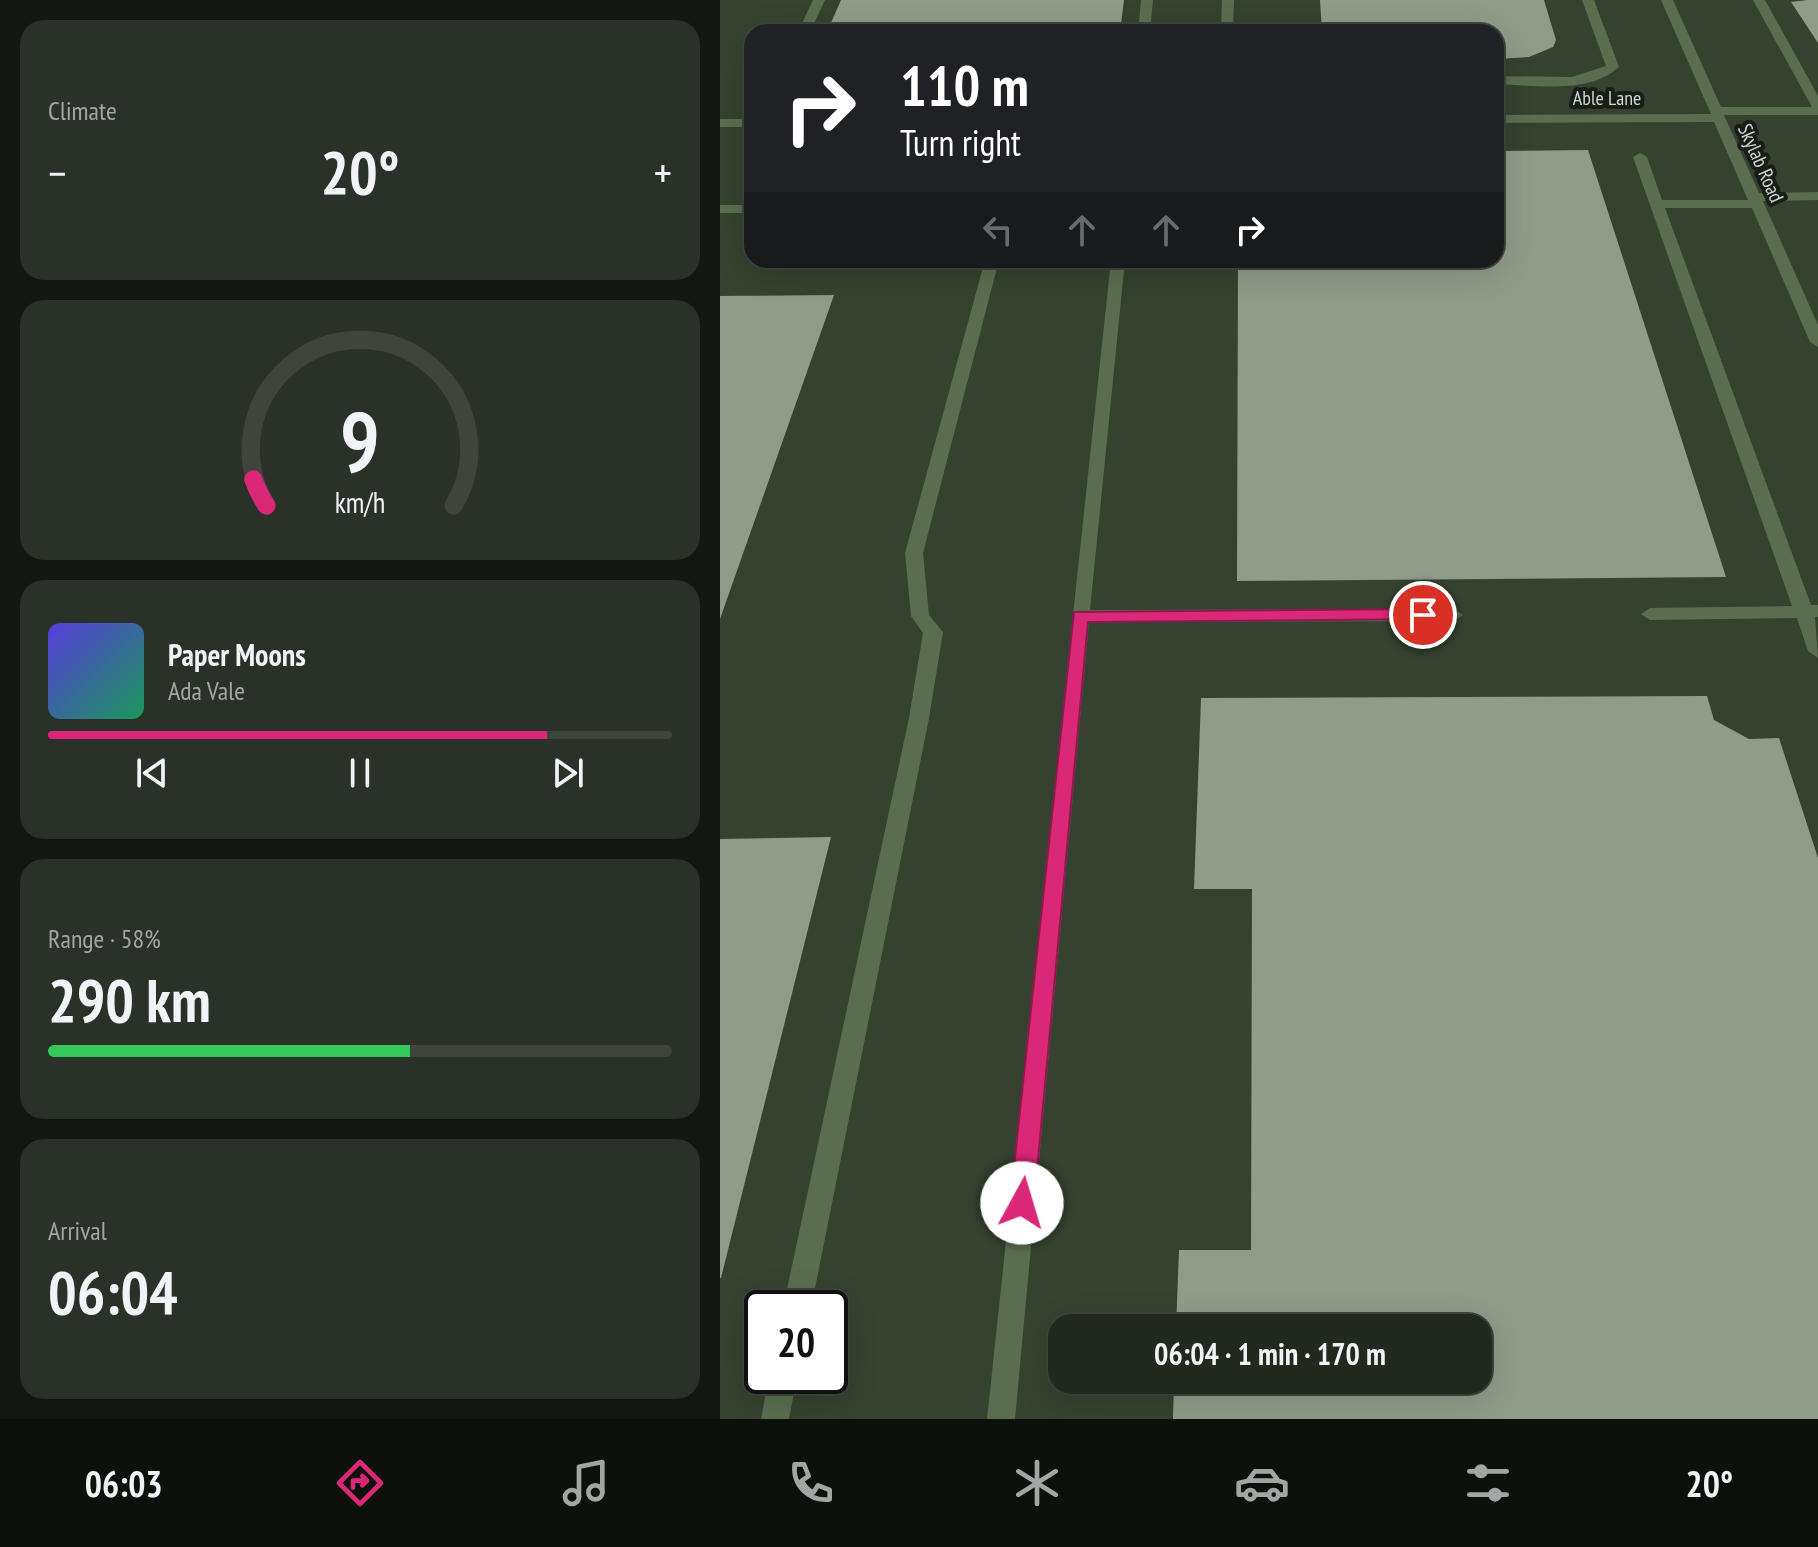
<!DOCTYPE html>
<html lang="en">
<head>
<meta charset="utf-8">
<style>
	body { margin:0; font-family:"PT Sans Narrow",sans-serif; background:#2a3128; color:#f1f3f6; height:100vh; display:flex; flex-direction:column; font-size:30px; white-space:nowrap }
	* { box-sizing:border-box; margin:0 }
	p { font-size:26px; color:#a2a6a4 }
	.icon { flex:none; width:44px; height:44px; fill:none; stroke:currentColor; stroke-width:2; stroke-linecap:round; stroke-linejoin:round }
	.map { position:relative; flex:1; overflow:hidden }
	.side { display:flex; flex-direction:column; gap:20px; padding:20px; background:#131711; width:720px }
	.side>* { flex:none }
	.top-card { position:absolute; left:24px; top:24px; width:760px; height:244px; border-radius:24px; box-shadow:0 8px 32px #0002,0 0 0 2px #3f453d; background:#202124; color:#fff; overflow:hidden }
	.speed { position:absolute; left:24px; top:1290px; display:flex; gap:16px; font-size:40px; font-weight:700; text-align:center }
	.speed>* { display:grid; place-content:center; width:104px; height:104px; border-radius:50%; background:#22291f; box-shadow:0 8px 32px #0002,0 0 0 2px #3f453d; line-height:1 }
	.speed .limit { border:4px solid #111; border-radius:12px; background:#fff; color:#111 }
	.pin { position:absolute; display:grid; place-items:center; width:68px; height:68px; color:#fff; margin:-34px; border:4px solid #fff; border-radius:50%; box-shadow:0 2px 8px #0007 }
	.me { position:absolute; width:88px; margin:-44px; rotate:6deg; stroke-linejoin:round; filter:drop-shadow(0 0 6px #0008) }
	.turn { display:flex; align-items:center; gap:28px; height:168px; padding:0 24px; font-size:36px }
	.turn .icon { width:104px; height:104px; stroke-width:2.5 }
	.turn b { display:block; font-size:56px; line-height:68px }
	.lanes { display:flex; align-items:center; height:76px; padding:0 24px; background:#0003; justify-content:center; gap:40px; direction:ltr }
	.lanes .off { opacity:.35 }
	.big { font-size:60px; font-weight:700; line-height:1.1 }
	.side .tile { flex:1; display:flex; flex-direction:column; justify-content:center; gap:12px; min-width:0; padding:0 28px; border-radius:24px; background:#2a3128 }
	.side .dial { align-items:center; gap:0 }
	.dial svg { height:208px; overflow:visible; fill:none; stroke:#3f453d; stroke-width:7; stroke-linecap:round; text-anchor:middle }
	.dial text { fill:#f1f3f6; stroke:none }
	.song { display:flex; align-items:center; gap:24px }
	.cover { width:96px; height:96px; border-radius:12px; background:linear-gradient(135deg,hsl(250 70% 55%),hsl(150 70% 35%)) }
	.played { height:8px; border-radius:4px; background:linear-gradient(90deg,#db2777 80%,#3f453d 80%) }
	.keys { display:flex; justify-content:space-around; direction:ltr }
	.heat { display:flex; justify-content:space-between; align-items:center; font-size:44px; direction:ltr }
	.charge { height:12px; border-radius:6px; background:linear-gradient(90deg,#34c759 58%,#3f453d 0) }
	.trip { position:absolute; left:328px; top:1314px; width:444px; height:80px; border-radius:24px; background:#22291f; box-shadow:0 8px 32px #0002,0 0 0 2px #3f453d; font-weight:700; line-height:80px; text-align:center }
	.tabs { display:flex; height:128px; justify-content:space-around; align-items:center; background:#0e100c; color:#a2a6a4 }
	.tabs .icon { width:56px; height:56px }
	.tabs .current { color:#db2777 }
	.tabs b { font-size:36px; color:#f1f3f6 }
	main { display:flex; flex:1; min-height:0 }
	.map>svg:first-child { display:block }
	.built { fill:#35422f; fill-rule:evenodd }
	.building { fill:#909b8a }
	.lines { fill:none; stroke-linecap:round; stroke-linejoin:round }
	.minor { fill:#5a6e4f; fill-rule:evenodd }
	.route { fill:#db2777; stroke:#8e194d; stroke-width:2 }
	.labels { text-anchor:middle; dominant-baseline:central; stroke-width:8; stroke-linejoin:round; paint-order:stroke }
	.far-street-label { font-size:20px; fill:#d1d6ce; stroke:#191d17 }
</style>
</head>
<body>
<main>
<section class="side">
<div class="tile"><p>Climate</p>
<div class="heat"><a>−</a><b class="big">20°</b><a>+</a></div>
</div>
<div class="tile dial"><svg viewBox="0 0 100 80">
<path d="M14 69A42 42 0 1 1 86 69"/>
<path d="M14 69A42 42 0 0 1 9 59" stroke="#db2777"/>
<text x="50" y="56" font-size="32" font-weight="700">9</text>
<text x="50" y="72" font-size="11">km/h</text>
</svg></div>
<div class="tile">
<div class="song"><i class="cover"></i><div><b>Paper Moons</b><p>Ada Vale</p></div></div>
<div class="played"></div>
<div class="keys"><svg class="icon" aria-label="previous" viewBox="0 0 24 24"><path d="M18 5L8 12l10 7zM5 5v14"/></svg><svg class="icon" aria-label="pause" viewBox="0 0 24 24"><path d="M8 5v14M16 5v14"/></svg><svg class="icon" aria-label="next" viewBox="0 0 24 24"><path d="M6 5l10 7-10 7zM19 5v14"/></svg></div>
</div>
<div class="tile"><p>Range · 58%</p><b class="big">290 km</b><div class="charge"></div></div>
<div class="tile"><p>Arrival</p><b class="big">06:04</b></div>
</section>
<div class="map">
<svg width="1098" height="1419" viewBox="0 0 1098 1419">
	<rect width="100%" height="100%" fill="#2e3729"/>
	<path class="built" d="M0,0H1098V1419H0ZM32,32H776V260H32ZM42,1308H110V1376H42ZM342,1328H758V1380H342Z"/>
	<path class="building" d="M121,0H404L400,32H107Z
		M600,0H824L836,40L833,47L809,57L776,59V32H602Z
		M1087,0H1098V43L1071,2Z
		M868,150L1006,577L517,581L518,260H776V151Z
		M114,295L0,619V296Z
		M987,696L994,720L1029,739L1059,738L1098,858V1419H453L454,1380H758V1328H456L459,1250H531L532,889H474L481,698Z
		M111,837L1,1278H0V839Z"/>
	<g class="lines">
		<path class="minor" d="M93,0H105L90,32H78Z
			M421,0H433L430,32H418Z
			M502,0H514L513,32H501Z
			M862,0H874L899,67C868,95 814,85 776,84V76L852,77L886,66Z
			M941,0H953L1001,107H1092L1033,0H1045L1098,96V115H1004L1039,193L1098,192V200L1043,201L1098,325V347L1090,342L1032,208H945L1091,605H1098V617H1095L1098,658L1088,651L1077,618L930,620L921,614L930,608L1072,606L913,157L920,153L927,157L942,200H1028L994,122L776,123V115L991,114Z
			M0,119H32V127H0Z
			M0,205H32V213H0Z
			M265,260H279L203,553L209,615L223,632L209,718L91,1308H63L189,718L203,633L191,616L185,553Z
			M391,260H405L370,610L734,609L743,615L734,621L369,622L295,1419H267Z
			M49,1376H77L69,1419H41Z"/>
	</g>
	<path class="route" d="M703,609L709,611L711,615L709,619L368,622L314,1203L311,1211L302,1214L294,1211L290,1203L354,612Z"/>
	<g class="labels">
		<g class="far-street-label">
			<text x="887" y="98">Able Lane</text>
			<text transform="translate(1041 163) rotate(66)">Skylab Road</text>
		</g>
	</g>
</svg>
<div class="speed"><div class="limit">20</div></div>
<div class="pin" style="left:703px;top:615px;background:#d93025"><svg class="icon" aria-label="arrive" viewBox="0 0 24 24"><path d="M6 21V4h12l-3 4 3 4H6"/></svg></div>
<svg class="me" style="left:302px;top:1203px" viewBox="-20 -20 40 40"><circle r="19" fill="#fff"/><path d="M0-13L10 11 0 6-10 11z" fill="#db2777"/></svg>
<div class="trip">06:04 · 1 min · 170 m</div>
<div class="top-card">
<div class="turn"><svg class="icon" aria-label="right" viewBox="0 0 24 24"><path d="M7 20v-9h11M14 6l5 5-5 5"/></svg><div><b>110 m</b>Turn right</div></div>
<div class="lanes"><svg class="icon off" aria-label="left" viewBox="0 0 24 24"><path d="M17 20v-9H6M10 6l-5 5 5 5"/></svg><svg class="icon off" aria-label="ahead" viewBox="0 0 24 24"><path d="M12 20V5M6 11l6-6 6 6"/></svg><svg class="icon off" aria-label="ahead" viewBox="0 0 24 24"><path d="M12 20V5M6 11l6-6 6 6"/></svg><svg class="icon" aria-label="right" viewBox="0 0 24 24"><path d="M7 20v-9h11M14 6l5 5-5 5"/></svg></div>
</div>
</div>
</main>
<nav class="tabs">
<b>06:03</b>
<svg class="icon current" aria-label="directions" viewBox="0 0 24 24"><path d="M12 3l9 9-9 9-9-9zM9 14v-3h6M13 9l2 2-2 2"/></svg>
<svg class="icon" aria-label="music" viewBox="0 0 24 24"><path d="M9 18V5l10-2v13"/><circle cx="6" cy="18" r="3"/><circle cx="16" cy="16" r="3"/></svg>
<svg class="icon" aria-label="phone" viewBox="0 0 24 24"><path d="M5 4h4l2 5-3 2q2 4 5 5l2-3 5 2v4C11 20 4 13 5 4z"/></svg>
<svg class="icon" aria-label="climate" viewBox="0 0 24 24"><path d="M12 3v18M4 7l16 10M4 17L20 7"/></svg>
<svg class="icon" aria-label="car" viewBox="0 0 24 24"><path d="M5 17H2v-5l4-1 3-4h7l3 4 3 1v5h-3M9 17h6M6 11h13"/><circle cx="7" cy="17" r="2"/><circle cx="17" cy="17" r="2"/></svg>
<svg class="icon" aria-label="filters" viewBox="0 0 24 24"><path d="M4 7h16M4 17h16"/><circle cx="9" cy="7" r="2"/><circle cx="15" cy="17" r="2"/></svg>
<b>20°</b>
</nav>
</body>
</html>
